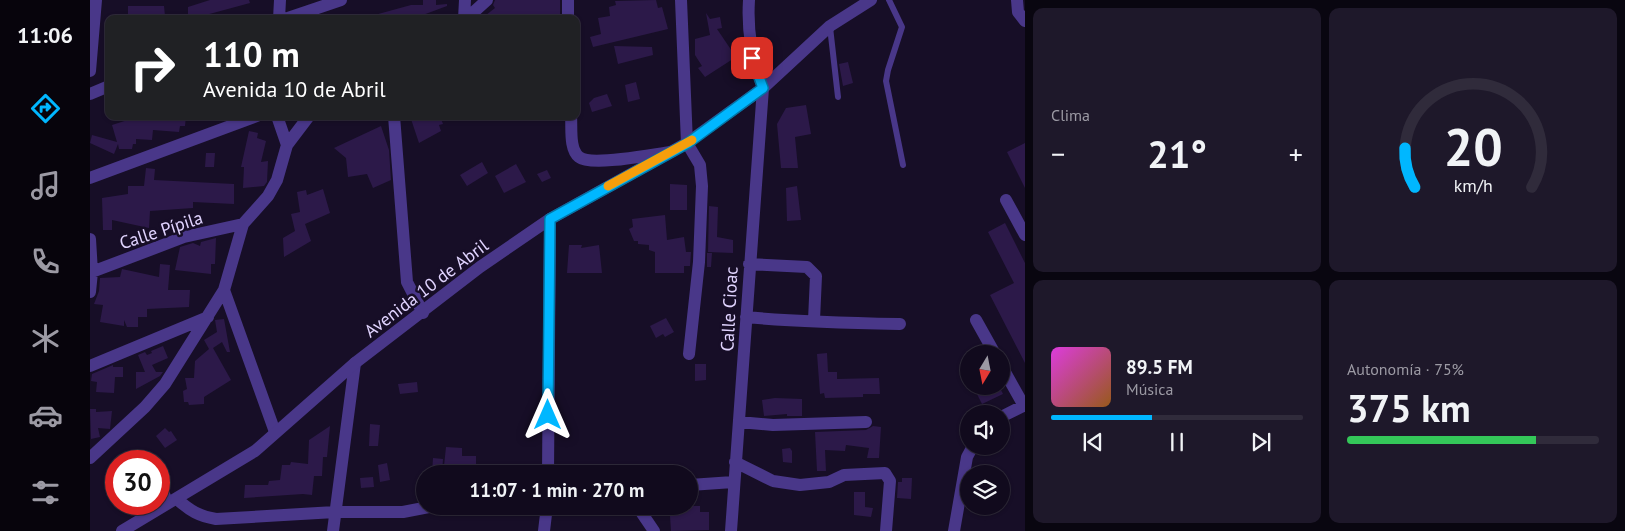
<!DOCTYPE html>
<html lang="es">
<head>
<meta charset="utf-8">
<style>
	body { margin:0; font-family:"PT Sans",sans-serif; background:#1e182a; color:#f1f3f6; height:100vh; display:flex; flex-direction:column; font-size:19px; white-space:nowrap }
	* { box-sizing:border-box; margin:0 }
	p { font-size:16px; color:#9c9aa4 }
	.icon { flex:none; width:28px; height:28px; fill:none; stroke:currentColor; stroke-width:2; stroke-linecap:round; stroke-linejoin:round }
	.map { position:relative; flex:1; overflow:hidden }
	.details { display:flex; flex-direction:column; gap:8px; padding:8px; background:#090610; width:600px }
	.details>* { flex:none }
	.hud { position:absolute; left:15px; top:15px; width:475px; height:105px; border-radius:10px; box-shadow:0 1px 4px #0004,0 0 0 1px #302b3b; background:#202124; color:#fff; overflow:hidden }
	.needle { width:32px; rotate:190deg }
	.tools { position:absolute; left:870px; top:345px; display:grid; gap:10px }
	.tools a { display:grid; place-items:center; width:50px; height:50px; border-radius:50%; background:#110a1d; box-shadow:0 1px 4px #0004,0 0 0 1px #302b3b; font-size:25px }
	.speed { position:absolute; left:15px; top:450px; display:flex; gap:10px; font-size:25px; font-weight:700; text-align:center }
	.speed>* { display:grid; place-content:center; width:65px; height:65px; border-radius:50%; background:#110a1d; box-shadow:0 1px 4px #0004,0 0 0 1px #302b3b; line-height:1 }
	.speed .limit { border:8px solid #d22; background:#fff; color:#111 }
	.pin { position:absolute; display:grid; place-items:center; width:42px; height:42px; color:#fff; margin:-21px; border-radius:10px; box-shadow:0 2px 8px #0006 }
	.me { position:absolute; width:55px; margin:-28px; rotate:0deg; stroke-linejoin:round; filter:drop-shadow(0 0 4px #0008) }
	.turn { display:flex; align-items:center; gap:18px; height:105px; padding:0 15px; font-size:22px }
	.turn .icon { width:65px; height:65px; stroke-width:2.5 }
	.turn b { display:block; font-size:35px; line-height:42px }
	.big { font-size:38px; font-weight:800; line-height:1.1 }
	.details .tile { flex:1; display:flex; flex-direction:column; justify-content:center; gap:8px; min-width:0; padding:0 18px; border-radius:10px; background:#1e182a }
	.details .dial { align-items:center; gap:0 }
	.dial svg { height:130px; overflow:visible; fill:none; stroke:#302b3b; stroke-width:7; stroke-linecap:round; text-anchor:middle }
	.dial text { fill:#f1f3f6; stroke:none }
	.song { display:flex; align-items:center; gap:15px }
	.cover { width:60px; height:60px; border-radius:8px; background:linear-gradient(135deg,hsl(300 70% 55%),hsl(30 70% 35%)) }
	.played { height:5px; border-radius:2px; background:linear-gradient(90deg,#00b7ff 40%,#302b3b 40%) }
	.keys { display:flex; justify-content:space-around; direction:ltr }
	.heat { display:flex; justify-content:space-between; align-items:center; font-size:28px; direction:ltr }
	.charge { height:8px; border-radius:4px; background:linear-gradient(90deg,#34c759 75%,#302b3b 0) }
	.details .tiles { flex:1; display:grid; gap:8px; grid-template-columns:repeat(2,1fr) }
	.trip { position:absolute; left:326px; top:465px; width:282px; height:50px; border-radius:25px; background:#110a1d; box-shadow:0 1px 4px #0004,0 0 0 1px #302b3b; font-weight:800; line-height:50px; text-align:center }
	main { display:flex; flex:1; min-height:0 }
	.tabs { display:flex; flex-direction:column; width:90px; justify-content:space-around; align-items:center; background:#07040c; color:#9c9aa4 }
	.tabs .icon { width:35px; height:35px }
	.tabs .current { color:#00b7ff }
	.tabs b { font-size:22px; color:#f1f3f6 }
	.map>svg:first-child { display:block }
	.building { fill:#2c1949 }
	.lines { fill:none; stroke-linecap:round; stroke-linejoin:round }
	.service { stroke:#493789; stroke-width:6 }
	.minor { stroke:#493789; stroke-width:12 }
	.tertiary { stroke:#493789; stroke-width:12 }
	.route-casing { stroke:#0077a6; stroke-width:12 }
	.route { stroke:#00b7ff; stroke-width:9 }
	.slow { stroke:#f59e0b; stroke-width:9 }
	.labels { text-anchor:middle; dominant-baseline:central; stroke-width:5; stroke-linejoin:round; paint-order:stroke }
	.street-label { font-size:18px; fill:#e1d4ff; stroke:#170e27 }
</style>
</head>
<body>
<main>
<nav class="tabs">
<b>11:06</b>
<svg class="icon current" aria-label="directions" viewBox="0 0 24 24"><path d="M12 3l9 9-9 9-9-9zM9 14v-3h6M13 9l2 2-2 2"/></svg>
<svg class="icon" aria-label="music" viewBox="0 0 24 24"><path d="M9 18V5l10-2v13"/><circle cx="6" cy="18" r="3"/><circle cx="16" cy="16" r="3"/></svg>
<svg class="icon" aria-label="phone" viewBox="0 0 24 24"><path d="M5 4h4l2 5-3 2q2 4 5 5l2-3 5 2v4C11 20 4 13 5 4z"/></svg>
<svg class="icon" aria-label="climate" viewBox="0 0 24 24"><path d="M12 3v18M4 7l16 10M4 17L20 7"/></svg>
<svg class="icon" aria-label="car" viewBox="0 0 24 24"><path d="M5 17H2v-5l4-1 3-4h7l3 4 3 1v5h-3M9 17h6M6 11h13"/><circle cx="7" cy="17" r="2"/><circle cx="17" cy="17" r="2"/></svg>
<svg class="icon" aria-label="filters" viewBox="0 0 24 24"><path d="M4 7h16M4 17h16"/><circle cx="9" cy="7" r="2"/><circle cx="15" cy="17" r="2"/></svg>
</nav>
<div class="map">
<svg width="935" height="531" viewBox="0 0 935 531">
	<rect width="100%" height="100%" fill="#170e27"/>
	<path class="building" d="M120,0H159L160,3L112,16V19H98V7Z
		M333,0H346V5L357,4V6L322,19H282L281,16L321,5H333Z
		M405,0H470V19H391L405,8L403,5Z
		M566,0L568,8L572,7L578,29L503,47L500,37L511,34L508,18L520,16L519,7L526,5L525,1Z
		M38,6H74L75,16L38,19Z
		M616,13L620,19L630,17L632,28L627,29L646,57L615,77L608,68L612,66L605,55V39L620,35Z
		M524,46L562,47L563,55L528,64Z
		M758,62L763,83L753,86L749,64Z
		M546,82L550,99L538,102L535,85Z
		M517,94L522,106L502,112L499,103L504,98Z
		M716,105L721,134L705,137L708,168H691L687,124L696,108Z
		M50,116H96L95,126H90L89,132L63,130L62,140L46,139V144H43L42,149H29L28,144L24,154L0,143L2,135L27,142L22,125Z
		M328,116H350L353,124L349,125L351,131L329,143L321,119Z
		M291,126L299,150L301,180L283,188L277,174L258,177L256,158L244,148Z
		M159,131L168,133L167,138L176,141L171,162L178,161L177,182L174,186L153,188L154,167H151Z
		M935,143V188L917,152Z
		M116,153H125L124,167H115Z
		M392,162L398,173L377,186L370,175Z
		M426,164L436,182L414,193L405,176Z
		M56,168L65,169L64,180L144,184V204L103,202V208L60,211L59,228L22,220V230H13L12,198L38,194V186H54Z
		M457,170L461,178L452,182L447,174Z
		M580,184L597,185V210H580Z
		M707,186L711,220L697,221L696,188Z
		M233,189L240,213L215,224L221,241L194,257L193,238L205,231L201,214L210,212L207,192L216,190L217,195Z
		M619,206L628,207L627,237L643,240V253L618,252Z
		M575,215L577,240L594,237L596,252H601L600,266H594V273H565V252L559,250V245L548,244V241H544L539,229L543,227L542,219Z
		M915,223L935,263V363L900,295L924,283L898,232Z
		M126,238L125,264H121V274L85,270L90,247L103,243L110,246L111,242Z
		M479,245H492L491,248L509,245L512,273H477Z
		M617,253H622L621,267H617Z
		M70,264L80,265L78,290H100L99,307L57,309V317H48V327H37L34,320V326L10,322L13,305L4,304L9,291L10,278L30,277L32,269L69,277Z
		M576,318L584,332L575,337L573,334L566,338L560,326Z
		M134,319L140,352H137L132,342L123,348L141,380L114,397V404L99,405L98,402H94L93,391L97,389L95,378H104L105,361L119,349L114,340L127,332L125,320Z
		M73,346L78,358L62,365L66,372H73L70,376L46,389V372H55L48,355L55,352L57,355L62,353L61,351Z
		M737,353L738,372H747V379L789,378L790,394H773V397L735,398L734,393L730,394L727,354Z
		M605,364H616V380L605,381Z
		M23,365V367H33V377H25L24,393L6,392L7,382L1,381L2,374Z
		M327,382L328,392L310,394L308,384Z
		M883,386H909L913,394L892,404Z
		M685,398L712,399V416H697V414L674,416L672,400Z
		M0,409H6V412L22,411L20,429L8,428L10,437L1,439Z
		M280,424L290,425L288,446H279Z
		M240,426L237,457H233L232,476H224L222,495L213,494L154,498L155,485H178L179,481L190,480L192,465H200L201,462L218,464L219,440Z
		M783,426L791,427L789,458H777L779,448L756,445L755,451L735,450L736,471H727L725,432L776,430Z
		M75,428L79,432L81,431L87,440L75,448L66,436Z
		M356,447L372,448V456H386V467L354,466Z
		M700,448L702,451V463L693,462L692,449Z
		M343,458L353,459L352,474H342Z
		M297,463L300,480L290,482L288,465Z
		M283,477L284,487L271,488L270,478Z
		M812,478H822L821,499L807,498L808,482H812Z
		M764,492H775V507L783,508L781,517L764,515Z
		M581,506H610V512H619V530L581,531L580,516H583Z"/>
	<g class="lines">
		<path class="service" d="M799,0L812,27L798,70L796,81L813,165
			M740,27L748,97
			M69,477L81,502"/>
		<path class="minor" d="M591,0L597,143L610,165L612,186L609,262L599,354
			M927,0L928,12L935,21
			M189,19L190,0
			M195,19L251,0
			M374,19L375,0
			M376,19L397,0
			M478,19V0
			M0,71L6,0
			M0,94L19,86
			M304,116L317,282L333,313
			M481,116C482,128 479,149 489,157C501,167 564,154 581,152
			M197,145L219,116
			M0,178L167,116
			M916,200L935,235
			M0,239L2,272L0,292
			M659,264L717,267L726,276L724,320
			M2,272L94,237L153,224
			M134,290L185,432
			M656,317C707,322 759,323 810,324
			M886,320L905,354
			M911,365L934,406
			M0,366L118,317
			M911,417L935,405
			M649,422L683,425L776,422
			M0,458L55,407L75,384L134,290L153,224L178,196L187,180L197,145L187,116
			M645,462L683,481L710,485L739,482L754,475L795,473L800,481L796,531
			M458,474L460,219
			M600,485L643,482
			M87,499C100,511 109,516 126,519L245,512H313L344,506
			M547,506L564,531
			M243,531L265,363
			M454,531L457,506
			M641,531L673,88C662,58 657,32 659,0
			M864,531L877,457L883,446"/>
		<path class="tertiary" d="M32,531L165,451L265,363L390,267L460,219L597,143L673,88L740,26L781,0"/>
	</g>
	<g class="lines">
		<defs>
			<path id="route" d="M458,415L460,219L598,143L673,88L662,58"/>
		</defs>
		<use href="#route" class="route-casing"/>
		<use href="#route" class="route"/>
		<path class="slow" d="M518,186L602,140"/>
	</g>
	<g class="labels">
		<g class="street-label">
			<text transform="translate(71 230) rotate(-18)">Calle Pípila</text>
			<text transform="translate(336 288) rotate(-37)">Avenida 10 de Abril</text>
			<text transform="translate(639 309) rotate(-87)">Calle Cioac</text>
		</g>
	</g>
</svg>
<div class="tools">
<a><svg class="needle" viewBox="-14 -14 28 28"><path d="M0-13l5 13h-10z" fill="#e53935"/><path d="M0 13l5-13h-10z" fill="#9c9aa4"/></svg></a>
<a><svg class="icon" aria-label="sound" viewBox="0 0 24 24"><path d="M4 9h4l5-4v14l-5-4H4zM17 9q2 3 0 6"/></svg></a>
<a><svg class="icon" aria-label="layers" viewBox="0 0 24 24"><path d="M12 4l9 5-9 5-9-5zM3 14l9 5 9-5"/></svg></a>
</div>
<div class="speed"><div class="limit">30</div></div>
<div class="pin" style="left:662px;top:58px;background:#d93025"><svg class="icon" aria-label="arrive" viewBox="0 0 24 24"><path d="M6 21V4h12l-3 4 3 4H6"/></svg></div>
<svg class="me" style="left:458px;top:415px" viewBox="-20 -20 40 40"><path d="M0-17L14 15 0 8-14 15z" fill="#00b7ff" stroke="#fff" stroke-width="4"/></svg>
<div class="trip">11:07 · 1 min · 270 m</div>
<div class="hud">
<div class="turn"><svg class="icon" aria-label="right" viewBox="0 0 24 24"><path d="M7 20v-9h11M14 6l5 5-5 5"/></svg><div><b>110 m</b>Avenida 10 de Abril</div></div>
</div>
</div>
<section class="details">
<div class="tiles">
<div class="tile"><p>Clima</p>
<div class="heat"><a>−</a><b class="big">21°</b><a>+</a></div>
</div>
<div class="tile dial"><svg viewBox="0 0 100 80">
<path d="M14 69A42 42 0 1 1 86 69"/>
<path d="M14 69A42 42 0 0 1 8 45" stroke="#00b7ff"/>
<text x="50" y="56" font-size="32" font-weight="700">20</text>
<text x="50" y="72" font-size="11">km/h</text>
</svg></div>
<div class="tile">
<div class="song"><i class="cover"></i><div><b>89.5 FM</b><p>Música</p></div></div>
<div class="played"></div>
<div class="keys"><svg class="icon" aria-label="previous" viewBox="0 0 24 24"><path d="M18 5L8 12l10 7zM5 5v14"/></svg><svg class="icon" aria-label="pause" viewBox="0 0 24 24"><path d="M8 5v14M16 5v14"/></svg><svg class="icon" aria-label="next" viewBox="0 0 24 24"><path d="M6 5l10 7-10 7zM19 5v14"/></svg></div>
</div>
<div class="tile"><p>Autonomía · 75%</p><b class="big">375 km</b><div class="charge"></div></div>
</div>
</section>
</main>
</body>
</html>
